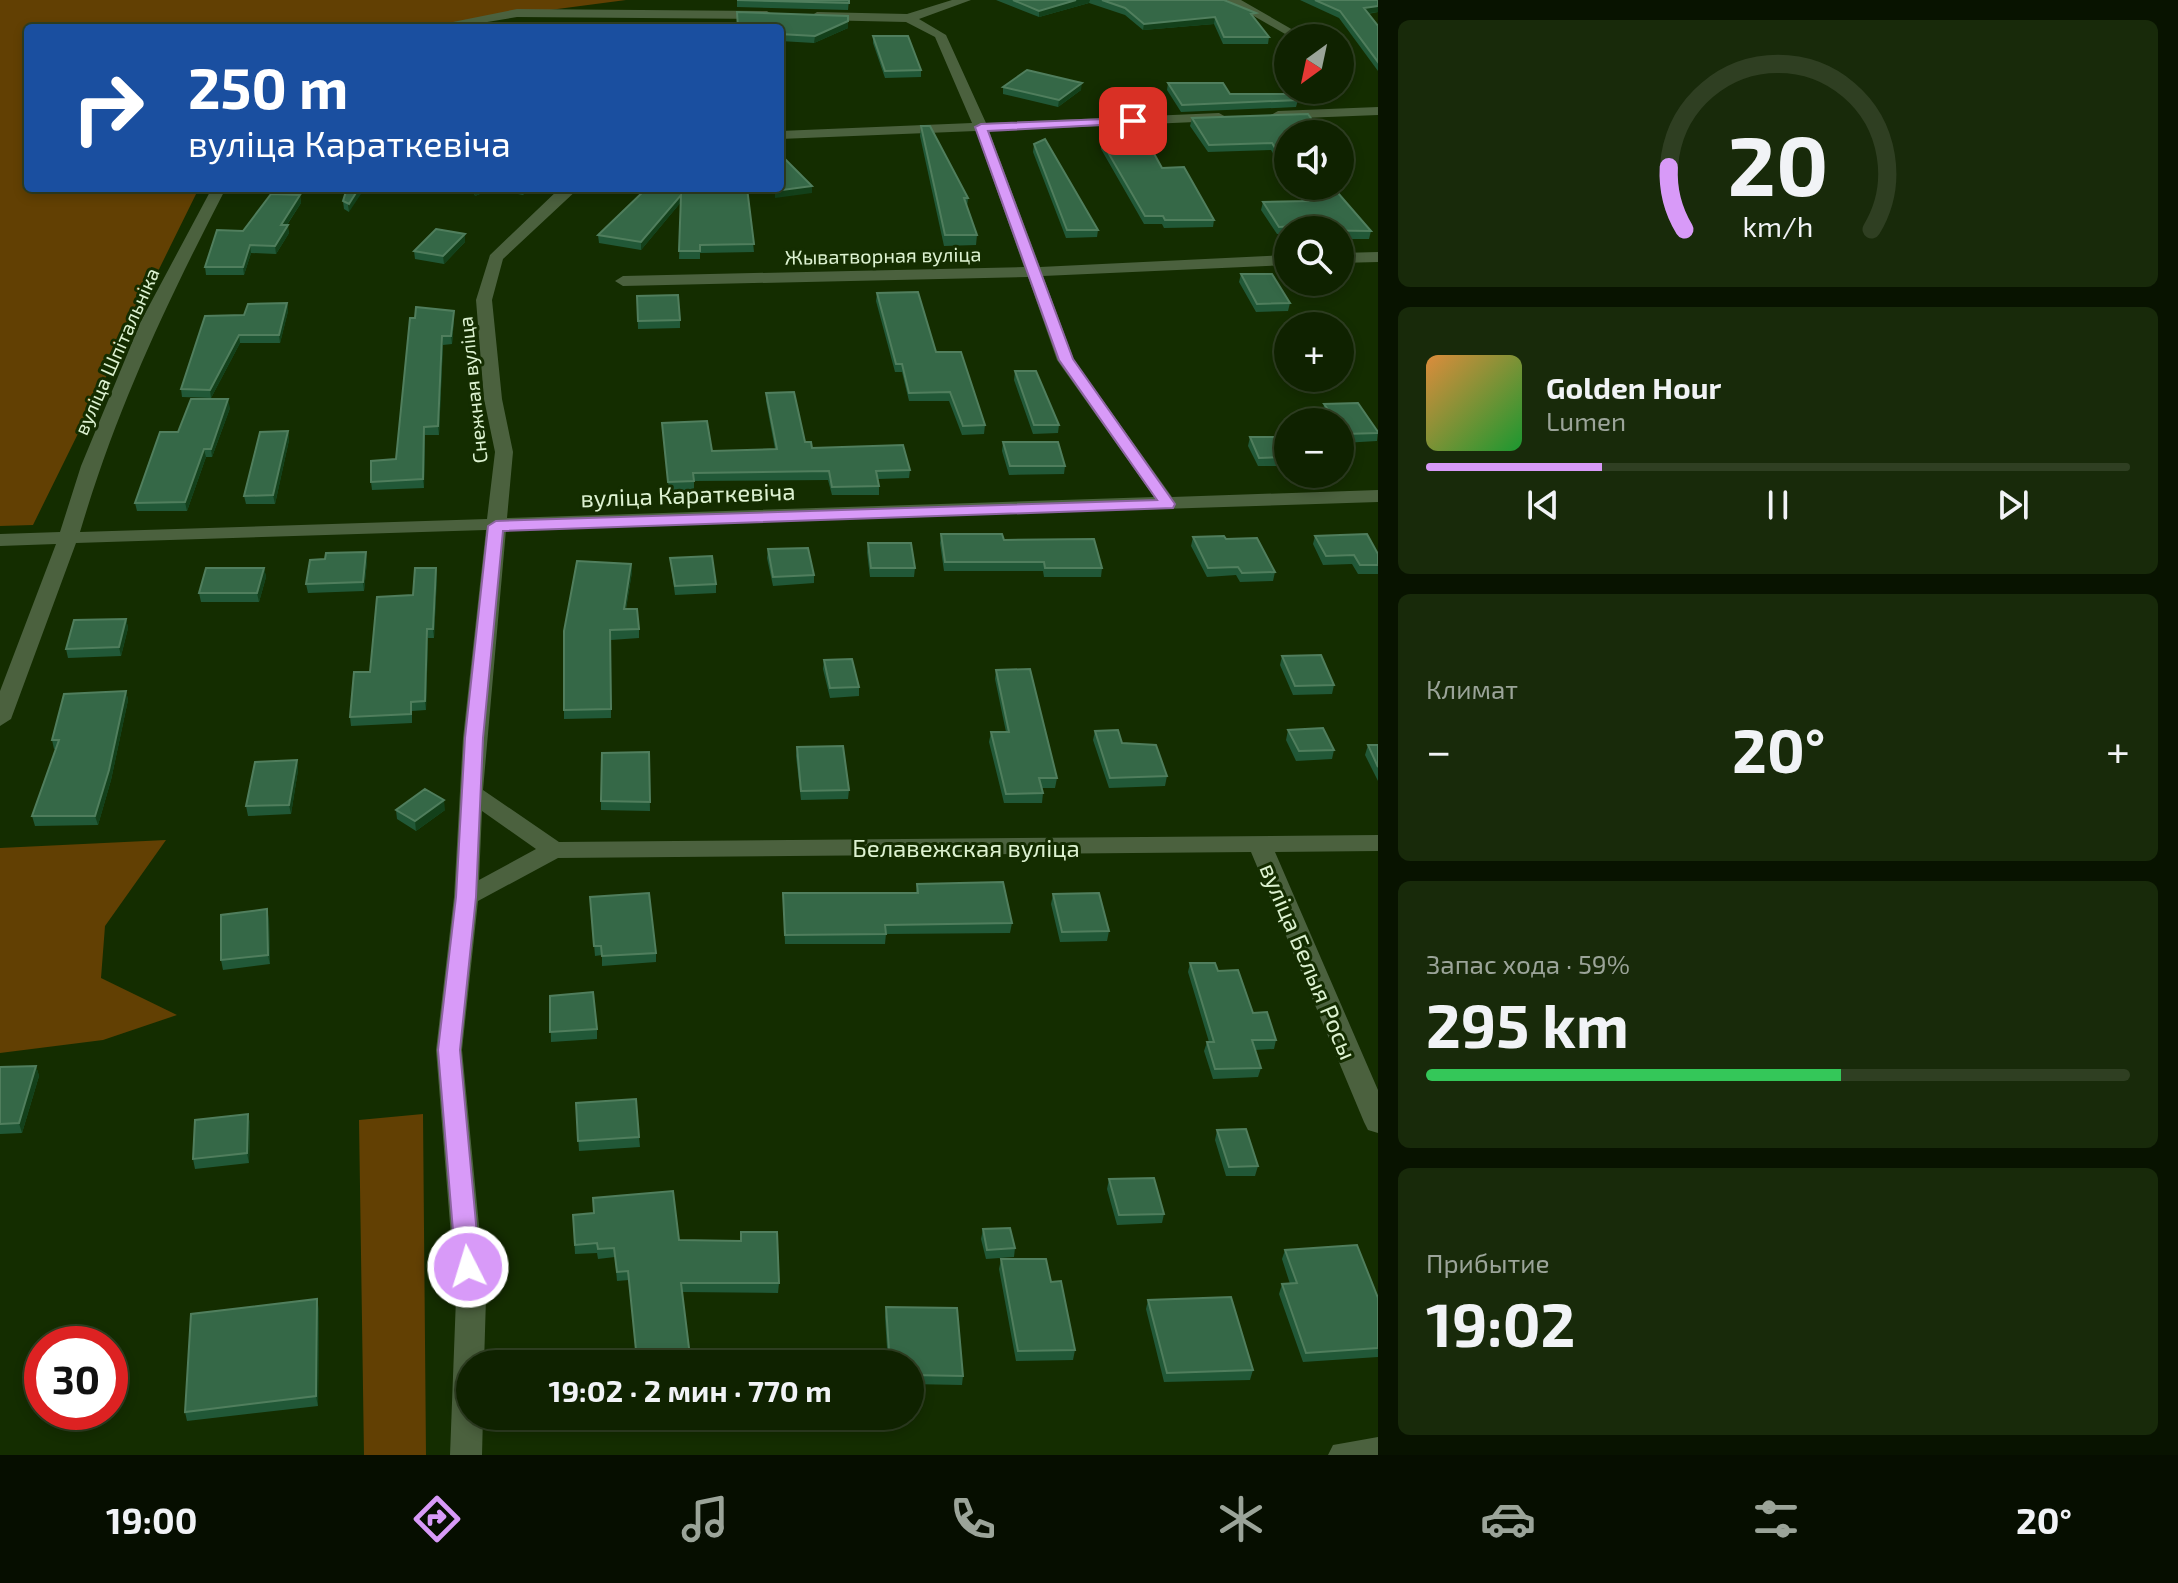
<!DOCTYPE html>
<html lang="ru">
<head>
<meta charset="utf-8">
<style>
	body { margin:0; font-family:"Exo 2",sans-serif; background:#182a0a; color:#f1f3f6; height:100vh; display:flex; flex-direction:column; font-size:30px; white-space:nowrap }
	* { box-sizing:border-box; margin:0 }
	p { font-size:26px; color:#9ba499 }
	.icon { flex:none; width:44px; height:44px; fill:none; stroke:currentColor; stroke-width:2; stroke-linecap:round; stroke-linejoin:round }
	.map { position:relative; flex:1; overflow:hidden }
	.panel { display:flex; flex-direction:column; gap:20px; padding:20px; background:#081300; width:800px }
	.panel>* { flex:none }
	.guide { position:absolute; left:24px; top:24px; width:760px; height:168px; border-radius:8px; box-shadow:0 4px 12px #0003,0 0 0 2px #2f3f22; background:#1a4fa0; color:#fff; overflow:hidden }
	.needle { width:52px; rotate:213deg }
	.fabs { position:absolute; left:1274px; top:24px; display:grid; gap:16px }
	.fabs a { display:grid; place-items:center; width:80px; height:80px; border-radius:50%; background:#0f2200; box-shadow:0 4px 12px #0003,0 0 0 2px #2f3f22; font-size:40px }
	.speed { position:absolute; left:24px; top:1326px; display:flex; gap:16px; font-size:40px; font-weight:700; text-align:center }
	.speed>* { display:grid; place-content:center; width:104px; height:104px; border-radius:50%; background:#0f2200; box-shadow:0 4px 12px #0003,0 0 0 2px #2f3f22; line-height:1 }
	.speed .limit { border:12px solid #d22; background:#fff; color:#111 }
	.pin { position:absolute; display:grid; place-items:center; width:68px; height:68px; color:#fff; margin:-34px; border-radius:16px; box-shadow:0 4px 12px #0006 }
	.me { position:absolute; width:88px; margin:-44px; rotate:355deg; stroke-linejoin:round; filter:drop-shadow(0 0 6px #0008) }
	.turn { display:flex; align-items:center; gap:28px; height:168px; padding:0 32px; font-size:36px }
	.turn .icon { width:104px; height:104px; stroke-width:2.5 }
	.turn b { display:block; font-size:56px; line-height:68px }
	.big { font-size:60px; font-weight:700; line-height:1.1 }
	.panel .tile { flex:1; display:flex; flex-direction:column; justify-content:center; gap:12px; min-width:0; padding:0 28px; border-radius:12px; background:#182a0a }
	.panel .dial { align-items:center; gap:0 }
	.dial svg { height:208px; overflow:visible; fill:none; stroke:#2f3f22; stroke-width:7; stroke-linecap:round; text-anchor:middle }
	.dial text { fill:#f1f3f6; stroke:none }
	.song { display:flex; align-items:center; gap:24px }
	.cover { width:96px; height:96px; border-radius:12px; background:linear-gradient(135deg,hsl(30 70% 55%),hsl(130 70% 35%)) }
	.played { height:8px; border-radius:4px; background:linear-gradient(90deg,#d89af8 25%,#2f3f22 25%) }
	.keys { display:flex; justify-content:space-around; direction:ltr }
	.heat { display:flex; justify-content:space-between; align-items:center; font-size:44px; direction:ltr }
	.charge { height:12px; border-radius:6px; background:linear-gradient(90deg,#34c759 59%,#2f3f22 0) }
	.trip { position:absolute; left:456px; top:1350px; width:468px; height:80px; border-radius:40px; background:#0f2200; box-shadow:0 4px 12px #0003,0 0 0 2px #2f3f22; font-weight:700; line-height:80px; text-align:center }
	.dock { display:flex; height:128px; justify-content:space-around; align-items:center; background:#060e00; color:#9ba499 }
	.dock .icon { width:56px; height:56px }
	.dock .selected { color:#d89af8 }
	.dock b { font-size:36px; color:#f1f3f6 }
	main { display:flex; flex:1; min-height:0 }
	.map>svg:first-child { display:block }
	.green { fill:#624003 }
	.lines { fill:none; stroke-linecap:round; stroke-linejoin:round }
	.minor { fill:#4b613e; fill-rule:evenodd }
	.wall { fill:#215837 }
	.shaded-wall { fill:#13401a }
	.building { fill:#356847; stroke:#507e5d; stroke-width:2 }
	.route { fill:#d89af8; stroke:#8c64a1; stroke-width:2 }
	.labels { text-anchor:middle; dominant-baseline:central; stroke-width:6; stroke-linejoin:round; paint-order:stroke }
	.far-street-label { font-size:20px; fill:#ddf2d1; stroke:#142d00 }
	.street-label { font-size:24px; fill:#ddf2d1; stroke:#142d00 }
</style>
</head>
<body>
<main>
<div class="map">
<svg width="1378" height="1455" viewBox="0 0 1378 1455">
	<rect width="100%" height="100%" fill="#142d00"/>
	<path class="green" d="M0,0H626L414,28H28V188H199L33,525L0,526Z
		M166,840L105,926L101,978L177,1015L103,1040L0,1053V848Z
		M423,1114L426,1455H364L359,1120Z"/>
	<g class="lines">
		<path class="minor" d="M952,0H971L919,19L946,35L986,123L1219,113L1226,117L1219,121L989,131L1040,267L1288,255V265L1043,276L1074,360L1172,497L1378,490V502L506,530L483,790L559,842L1378,835V851L1275,852L1378,1090V1133L1368,1130L1364,1122L1251,852L558,858L478,901L462,1050L486,1298L484,1364H470V1416H483L482,1455H450L456,1298L436,1050L454,897L463,738L486,530L76,543L11,719L0,726V691L56,544L0,546V534L60,532L81,466L141,321L212,188H226C167,302 117,407 80,532L487,519L495,452L484,399L476,300L490,255L560,188H579L503,259L492,300L502,399L513,452L507,518L1154,497L1057,360L1028,277L623,286L615,281L623,276L1024,267L976,131L780,139V131L972,123L935,37L906,22L817,20L811,16L817,12L907,14ZM482,811L536,849L479,880Z
			M1226,0H1241L1307,38H1292Z
			M517,9L767,11L773,15L767,19L517,17L451,28H423Z
			M1378,107V115L1278,119L1271,115L1278,111Z
			M1378,252V262L1340,263V253Z
			M1378,1437V1455H1328L1333,1445Z"/>
	</g>
	<path class="wall" d="M737,0H849L848,10L737,7Z
		M996,0H1224L1255,18L1269,37L1268,44H1223L1214,24L1143,30L1125,15L1089,3L1039,17Z
		M1300,0H1378V12L1368,14L1378,26V71L1339,18Z
		M780,28H848L814,43L780,41Z
		M873,36L921,70V77L885,78L873,43Z
		M1168,83L1230,94L1298,100L1296,107L1181,112L1167,90Z
		M1003,87L1081,90L1058,107L1003,94Z
		M1192,118L1288,134V179L1271,150L1208,152L1190,126Z
		M921,126L968,198L967,207L977,235L976,245L944,246L920,136Z
		M1102,142L1162,168L1214,220L1213,227L1164,228L1162,224H1144L1101,149Z
		M1034,144L1098,230L1097,237L1066,238L1033,152Z
		M1292,186H1332L1371,231L1369,239H1340V230H1288V234H1277L1261,210L1263,202L1302,201Z
		M347,188L349,212L344,209L343,201Z
		M472,188H532L523,195L492,189L475,196Z
		M647,188H747L754,252L700,253V259H679L681,202L641,250L599,243L598,235Z
		M300,195L301,203L287,225L289,233L276,254L251,253L244,275H206L205,267L243,231Z
		M465,234V242L444,264L415,259L414,251Z
		M1241,274L1290,303L1288,311L1256,312L1239,282Z
		M877,293L936,352L985,425L984,434L962,435L949,401H909L902,372H895L876,301Z
		M637,296L680,320V328L638,329Z
		M287,303L288,311L280,343H240L211,398L182,397L181,389L244,315Z
		M454,311V319L452,344L443,345L439,435H425L424,488L372,490L371,482L396,459L415,318Z
		M1015,371L1059,425L1058,433L1033,434L1014,380Z
		M766,393L805,442L812,448L910,470L909,478L878,479L879,486V495H832L828,480L694,481V490L669,491L662,423L712,451L775,449L766,401Z
		M1324,404L1378,432L1377,441L1343,443L1340,438V422H1329L1323,413Z
		M230,408L212,457H206L187,511H137L135,503L178,432Z
		M288,431L289,440L275,504H246L244,496Z
		M1250,437H1288V466H1258L1248,446Z
		M1003,442L1065,466L1064,474L1009,475L1002,451Z
		M941,534L1004,540L1102,568L1101,577H1044L1043,571H944L940,543Z
		M1315,536L1378,554V574H1358L1352,564L1323,565L1313,544Z
		M1193,537L1226,539L1275,572L1273,581L1240,582L1236,575L1207,577L1191,546Z
		M868,543L915,568L914,577H870L867,552Z
		M768,549L814,575V583L773,586L767,558Z
		M670,558L716,584V593L675,595Z
		M367,561L364,591L308,593L306,584Z
		M631,564L632,572L626,609L639,629V638L611,640V718L564,719V631Z
		M264,568L266,577L259,602H201L199,593Z
		M436,568L437,577L434,638H428L426,710L412,711V723L351,726L350,717L413,595Z
		M126,619L128,628L121,656L68,658L66,649Z
		M1282,656L1334,685L1332,694L1293,695L1280,665Z
		M824,660L859,687V696L830,698L823,669Z
		M996,670L1057,778L1055,788H1042L1043,793L1042,803H1004L989,742L991,732H1006L995,679Z
		M126,691L128,700L111,780L98,825L35,826L32,816L56,749H54L52,740Z
		M1288,730L1334,750L1332,759L1296,761L1286,740Z
		M1095,731L1122,743L1167,776L1165,786L1109,788L1093,740Z
		M1368,745H1378V781L1365,755Z
		M797,747L849,790L848,799L801,800L796,756Z
		M649,752L650,811L601,810V801Z
		M297,760L298,770L291,814L248,816L246,806Z
		M396,810H445L416,831L397,819Z
		M917,884L1012,923L1010,933L886,934L885,944H785L783,893H916Z
		M1053,894L1109,931L1107,941L1060,942L1051,904Z
		M590,897L656,953V962L602,966V955L595,956Z
		M269,919L270,964L223,970L221,960Z
		M1190,963L1218,971L1276,1040L1274,1049L1255,1050L1261,1068L1258,1077L1213,1079L1204,1051L1207,1042H1209L1188,972Z
		M550,996L597,1029V1039L551,1042Z
		M36,1066L39,1076L22,1133L0,1134V1067Z
		M576,1103L639,1137L640,1147L579,1151Z
		M248,1114L250,1124L249,1163L195,1169L193,1159Z
		M1217,1130L1258,1166L1255,1176H1226L1215,1140Z
		M1109,1179L1164,1214L1162,1223L1117,1225L1107,1189Z
		M573,1215L679,1240L779,1283L778,1293L682,1292L690,1364H637L629,1280L617,1281L615,1257L598,1259L597,1253L575,1254Z
		M983,1229L1015,1248L1014,1257L986,1259L981,1239Z
		M1285,1250L1378,1298V1357L1303,1362L1279,1294L1282,1284H1290L1282,1259Z
		M1001,1259L1051,1282L1075,1350L1073,1360L1016,1361L999,1269Z
		M1148,1300L1253,1370L1250,1380L1164,1382L1146,1309Z
		M886,1307L963,1376L962,1385L910,1384V1364H888L885,1317Z
		M319,1309L318,1406L187,1421L185,1412Z"/>
	<path class="shaded-wall" d="M1076,0H1090L1089,3L1039,17V11Z
		M1378,6V12L1362,14L1364,8Z
		M1215,17L1214,24L1143,30L1144,24Z
		M848,21V28L814,43L815,36Z
		M1082,83L1081,90L1058,107L1059,100Z
		M812,186V193L775,198V191Z
		M359,188H365L349,212V204Z
		M474,188H492V189L475,196Z
		M522,188H532L523,195Z
		M300,195L301,203L282,232L281,225Z
		M681,195V202L641,250V242Z
		M288,225L289,233L276,254L275,246Z
		M465,234V242L444,264L443,256Z
		M250,245L251,253L244,275L243,267Z
		M287,303L288,311L280,343L279,335Z
		M454,311V319L452,344L451,336Z
		M239,335L240,343L211,398L210,390Z
		M442,336L443,345L439,435L438,426Z
		M228,399L230,408L212,457L211,449Z
		M424,427L425,435L424,488L423,479Z
		M288,431L289,440L275,504L273,495Z
		M204,449L206,457L187,511L185,502Z
		M366,552L367,561L364,591L363,582Z
		M631,564L632,572L624,618V609Z
		M264,568L266,577L259,602L257,593Z
		M436,568L437,577L434,638L433,629Z
		M126,619L128,628L121,656L119,647Z
		M427,629L428,638L426,710L425,701Z
		M126,691L128,700L111,780L98,825L95,816Z
		M297,760L298,770L291,814L289,805Z
		M444,800L445,810L416,831L415,821Z
		M267,909L269,919L270,964L268,955Z
		M36,1066L39,1076L22,1133L19,1123Z
		M248,1114L250,1124L249,1163L247,1153Z
		M317,1299L319,1309L318,1406L316,1396Z"/>
	<path class="building" d="M737,0H849V3Z
		M1013,0H1076L1039,11Z
		M1102,0H1224L1256,13L1251,14L1269,37H1224L1215,17L1144,24L1125,8Z
		M1315,0H1378V6L1364,8L1378,26V62L1340,11Z
		M737,12L848,16V21L815,36L780,34V28H738Z
		M873,36H908L921,70L885,71Z
		M1027,70L1082,83L1059,100L1003,87Z
		M1168,83H1223L1230,94H1293L1298,100L1182,105Z
		M1308,114L1322,134H1288V169L1272,143L1209,145L1192,118Z
		M921,126H930L968,198H964L977,235H945Z
		M1045,139L1098,230H1067L1034,144Z
		M1146,139L1162,168L1184,167L1214,220H1165L1163,216H1145L1102,142Z
		M780,154L812,186L775,191L774,188H780Z
		M1298,186H1332L1371,231L1297,230L1295,226L1279,227L1263,202L1308,201Z
		M347,188H359L349,204L343,201Z
		M647,188H747L754,244L700,245V251H679L681,195L641,242L598,235Z
		M271,194L300,195L281,225H288L275,246L250,245L243,267H205L217,230L243,231Z
		M436,229L465,234L443,256L414,251Z
		M1241,274H1272L1290,303L1257,304Z
		M918,292L936,352H961L985,425L963,426L950,392L909,393L902,364H896L877,293Z
		M678,295L680,320L638,321L637,296Z
		M287,303L279,335H239L210,390L181,389L205,316L244,315L248,304Z
		M416,307L454,311L451,336H442L438,426L424,427L423,479L371,482V461L396,459L410,318H415Z
		M1015,371H1036L1059,425H1034Z
		M794,392L805,442H811L812,448L903,445L910,470L876,471L879,486L832,487L829,471L693,473L694,481L668,482L662,423L707,421L712,451L777,449L766,393Z
		M191,399H228L211,449H204L185,502L135,503L160,432H178Z
		M1358,403L1378,432V433L1345,434L1340,427V422H1337L1324,404Z
		M288,431L273,495L244,496L260,432Z
		M1250,437H1288V457L1259,458Z
		M1003,442H1058L1065,466H1010Z
		M941,534H1002L1004,540L1094,539L1102,568H1045L1044,562H945Z
		M1367,534L1378,554V565H1360L1354,555L1326,556L1315,536Z
		M1224,536L1226,539L1257,538L1275,572L1242,573L1238,567L1208,568L1193,537Z
		M868,543H911L915,568H871Z
		M808,548L814,575L773,577L768,549Z
		M366,552L363,582L306,584L310,560L325,559L326,553Z
		M712,556L716,584L675,586L670,558Z
		M577,561L631,564L624,609H637L639,629L610,630L611,709L564,710V631Z
		M206,568H264L257,593H199Z
		M415,568H436L433,629H427L425,701L411,702V714L350,717L354,672H370L377,597L413,595Z
		M126,619L119,647L66,649L74,620Z
		M1321,655L1334,685L1295,686L1282,656Z
		M852,659L859,687L830,688L824,660Z
		M1030,669L1057,778H1039L1043,793L1006,794L991,732H1009L996,670Z
		M126,691L109,770L95,816H32L59,740H52L64,694Z
		M1323,728L1334,750L1299,751L1288,730Z
		M1118,730L1122,743L1156,745L1167,776L1110,778L1095,731Z
		M1368,745H1378V767Z
		M843,746L849,790L801,791L797,747Z
		M649,752L650,802L601,801L602,753Z
		M297,760L289,805L246,806L255,762Z
		M425,789L444,800L415,821L396,810Z
		M1003,882L1012,923L885,925L886,934L785,935L783,893H918L917,884Z
		M649,893L656,953L602,956L601,946H594L590,897Z
		M1099,893L1109,931L1062,932L1053,894Z
		M267,909L268,955L221,960V915Z
		M1190,963H1215L1218,971L1238,970L1253,1013L1267,1012L1276,1040H1252L1261,1068L1215,1069L1207,1042H1214Z
		M593,992L597,1029L550,1032V996Z
		M36,1066L19,1123L0,1124V1067Z
		M636,1099L639,1137L578,1141L576,1103Z
		M248,1114L247,1153L193,1159L195,1120Z
		M1246,1129L1258,1166L1229,1167L1217,1130Z
		M1154,1178L1164,1214L1119,1215L1109,1179Z
		M673,1191L679,1240L741,1241V1232H777L779,1283H681L690,1356H686L687,1364H644L643,1360H637L628,1271L617,1272L614,1248L598,1249L597,1243L575,1245L573,1215L594,1213L593,1198Z
		M1010,1228L1015,1248L987,1250L983,1229Z
		M1357,1245L1378,1298V1348L1306,1353L1282,1284L1297,1283L1285,1250Z
		M1001,1259H1046L1051,1282L1061,1281L1075,1350L1018,1351Z
		M1231,1297L1253,1370L1167,1373L1148,1300Z
		M317,1299L316,1396L185,1412L191,1314Z
		M886,1307L957,1308L963,1376L910,1375V1364H890Z"/>
	<path class="route" d="M1133,118L1137,123L988,131L1073,359L1175,504L1173,508L503,531L483,738L476,897L460,1050L480,1267L477,1274L468,1277L460,1274L456,1267L438,1050L456,897L465,738L488,526L496,521L1157,500L1059,360L975,127L981,124Z"/>
	<g class="labels">
		<g class="far-street-label">
			<text transform="translate(883 255) rotate(-1)">Жыватворная вуліца</text>
			<text transform="translate(116 351) rotate(-66)">вуліца Шпітальніка</text>
			<text transform="translate(472 390) rotate(-96)">Снежная вуліца</text>
		</g>
		<g class="street-label">
			<text transform="translate(688 494) rotate(-2)">вуліца Караткевіча</text>
			<text x="966" y="847">Белавежская вуліца</text>
			<text transform="translate(1309 961) rotate(67)">вуліца Белыя Росы</text>
		</g>
	</g>
</svg>
<div class="fabs">
<a><svg class="needle" viewBox="-14 -14 28 28"><path d="M0-13l5 13h-10z" fill="#e53935"/><path d="M0 13l5-13h-10z" fill="#9ba499"/></svg></a>
<a><svg class="icon" aria-label="sound" viewBox="0 0 24 24"><path d="M4 9h4l5-4v14l-5-4H4zM17 9q2 3 0 6"/></svg></a>
<a><svg class="icon" aria-label="search" viewBox="0 0 24 24"><circle cx="10" cy="10" r="6"/><path d="M15 15l6 6"/></svg></a>
<a>+</a>
<a>−</a>
</div>
<div class="speed"><div class="limit">30</div></div>
<div class="pin" style="left:1133px;top:121px;background:#d93025"><svg class="icon" aria-label="arrive" viewBox="0 0 24 24"><path d="M6 21V4h12l-3 4 3 4H6"/></svg></div>
<svg class="me" style="left:468px;top:1267px" viewBox="-20 -20 40 40"><circle r="17" fill="#d89af8" stroke="#fff" stroke-width="3"/><path d="M0-11L8 9 0 5-8 9z" fill="#fff"/></svg>
<div class="trip">19:02 · 2 мин · 770 m</div>
<div class="guide">
<div class="turn"><svg class="icon" aria-label="right" viewBox="0 0 24 24"><path d="M7 20v-9h11M14 6l5 5-5 5"/></svg><div><b>250 m</b>вуліца Караткевіча</div></div>
</div>
</div>
<section class="panel">
<div class="tile dial"><svg viewBox="0 0 100 80">
<path d="M14 69A42 42 0 1 1 86 69"/>
<path d="M14 69A42 42 0 0 1 8 45" stroke="#d89af8"/>
<text x="50" y="56" font-size="32" font-weight="700">20</text>
<text x="50" y="72" font-size="11">km/h</text>
</svg></div>
<div class="tile">
<div class="song"><i class="cover"></i><div><b>Golden Hour</b><p>Lumen</p></div></div>
<div class="played"></div>
<div class="keys"><svg class="icon" aria-label="previous" viewBox="0 0 24 24"><path d="M18 5L8 12l10 7zM5 5v14"/></svg><svg class="icon" aria-label="pause" viewBox="0 0 24 24"><path d="M8 5v14M16 5v14"/></svg><svg class="icon" aria-label="next" viewBox="0 0 24 24"><path d="M6 5l10 7-10 7zM19 5v14"/></svg></div>
</div>
<div class="tile"><p>Климат</p>
<div class="heat"><a>−</a><b class="big">20°</b><a>+</a></div>
</div>
<div class="tile"><p>Запас хода · 59%</p><b class="big">295 km</b><div class="charge"></div></div>
<div class="tile"><p>Прибытие</p><b class="big">19:02</b></div>
</section>
</main>
<nav class="dock">
<b>19:00</b>
<svg class="icon selected" aria-label="directions" viewBox="0 0 24 24"><path d="M12 3l9 9-9 9-9-9zM9 14v-3h6M13 9l2 2-2 2"/></svg>
<svg class="icon" aria-label="music" viewBox="0 0 24 24"><path d="M9 18V5l10-2v13"/><circle cx="6" cy="18" r="3"/><circle cx="16" cy="16" r="3"/></svg>
<svg class="icon" aria-label="phone" viewBox="0 0 24 24"><path d="M5 4h4l2 5-3 2q2 4 5 5l2-3 5 2v4C11 20 4 13 5 4z"/></svg>
<svg class="icon" aria-label="climate" viewBox="0 0 24 24"><path d="M12 3v18M4 7l16 10M4 17L20 7"/></svg>
<svg class="icon" aria-label="car" viewBox="0 0 24 24"><path d="M5 17H2v-5l4-1 3-4h7l3 4 3 1v5h-3M9 17h6M6 11h13"/><circle cx="7" cy="17" r="2"/><circle cx="17" cy="17" r="2"/></svg>
<svg class="icon" aria-label="filters" viewBox="0 0 24 24"><path d="M4 7h16M4 17h16"/><circle cx="9" cy="7" r="2"/><circle cx="15" cy="17" r="2"/></svg>
<b>20°</b>
</nav>
</body>
</html>
